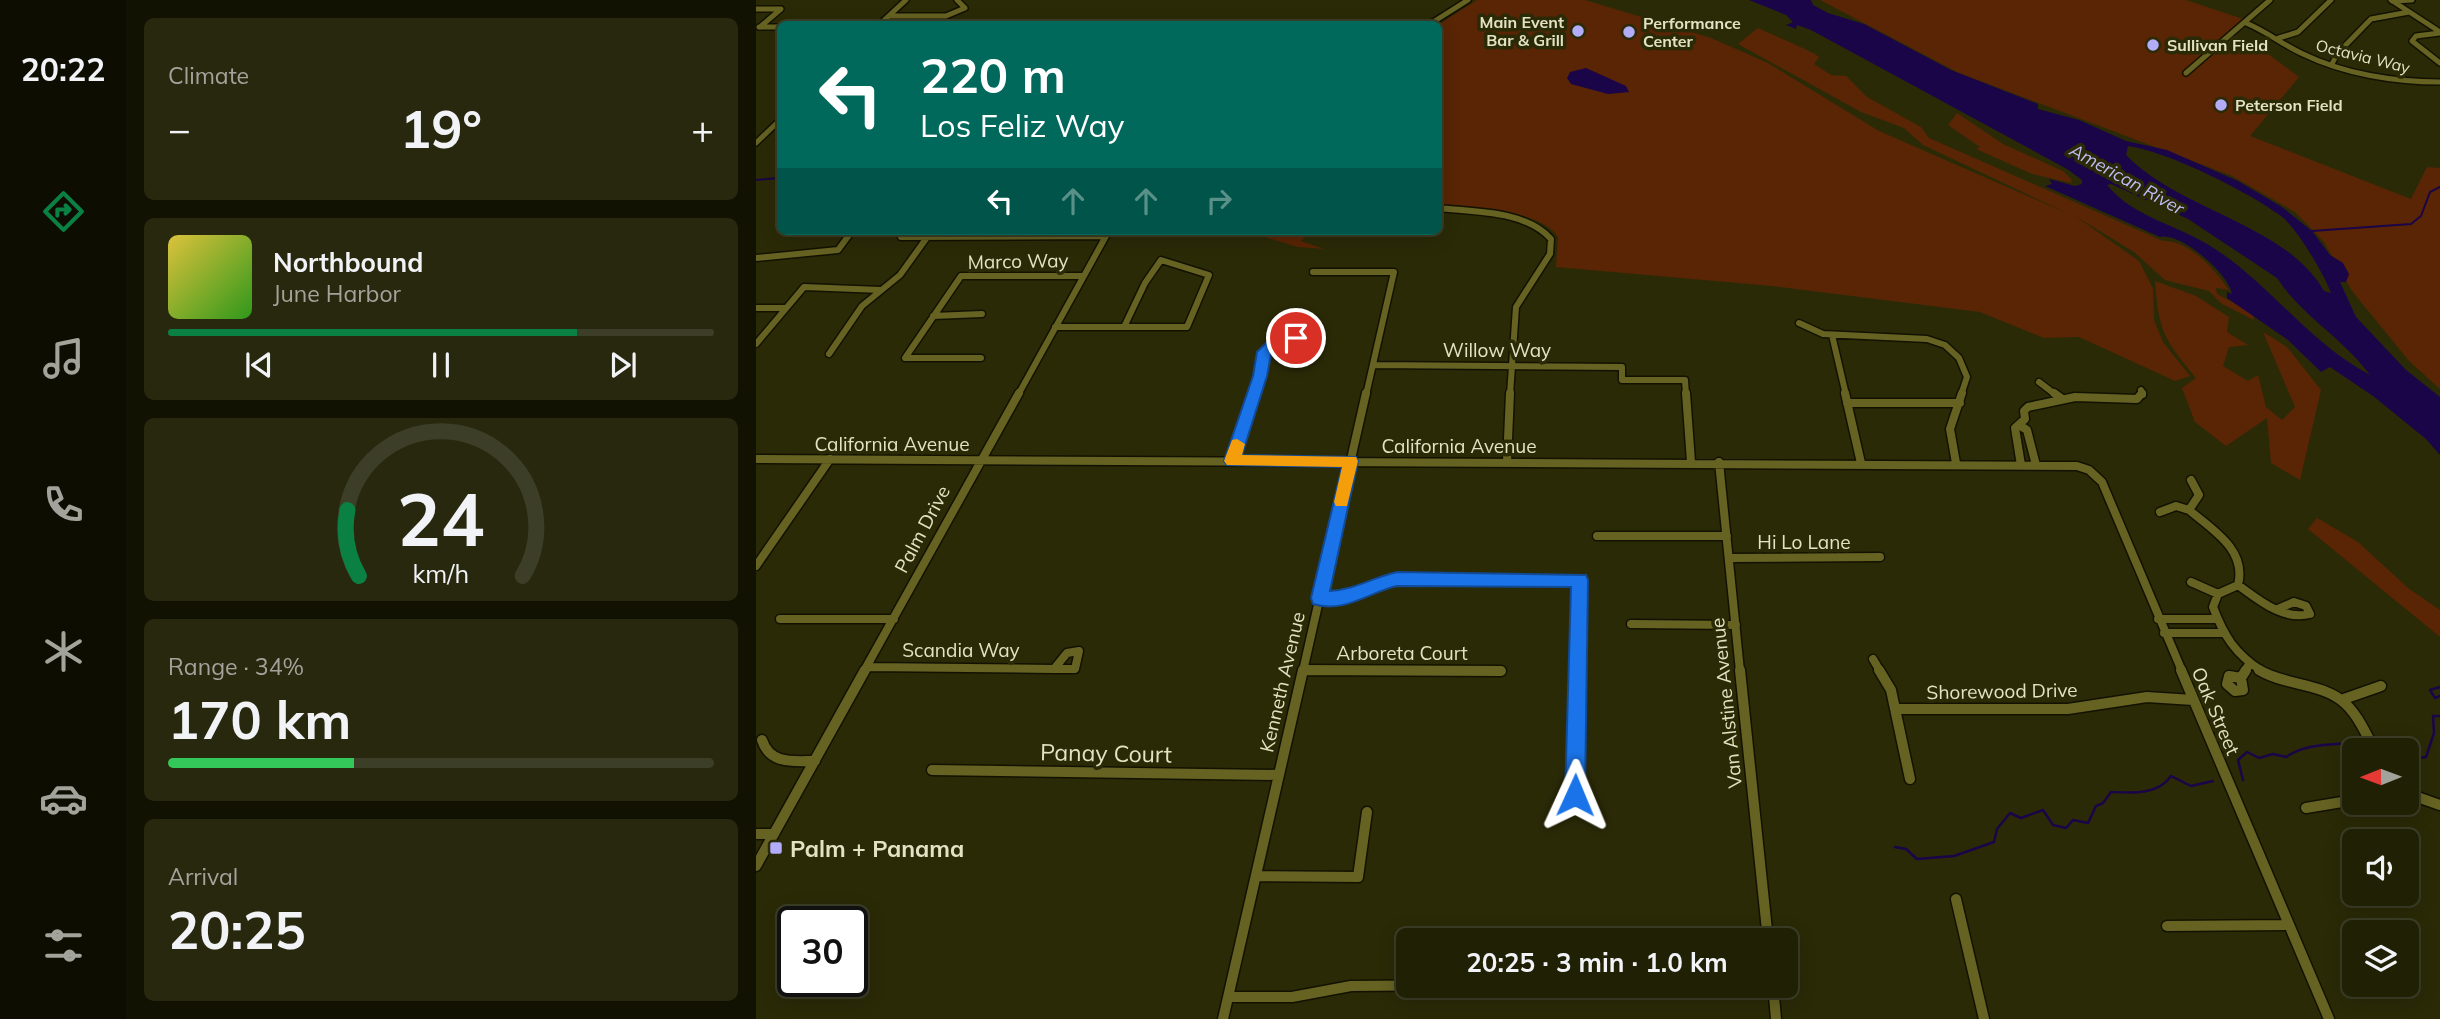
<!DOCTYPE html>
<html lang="en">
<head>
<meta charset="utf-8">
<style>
	body { margin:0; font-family:Mulish,sans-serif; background:#28280f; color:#f1f3f6; height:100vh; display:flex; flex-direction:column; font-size:26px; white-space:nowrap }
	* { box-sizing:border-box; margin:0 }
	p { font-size:23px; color:#a2a39a }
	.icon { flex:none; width:38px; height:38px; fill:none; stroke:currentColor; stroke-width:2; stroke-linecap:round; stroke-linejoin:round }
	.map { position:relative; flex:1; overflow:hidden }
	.side { display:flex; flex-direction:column; gap:18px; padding:18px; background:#121203; width:630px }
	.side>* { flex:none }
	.guide { position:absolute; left:21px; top:21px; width:665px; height:214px; border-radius:10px; box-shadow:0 4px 18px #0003,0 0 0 2px #3d3e27; background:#00695c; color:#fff; overflow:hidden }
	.needle { width:46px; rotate:269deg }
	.tools { position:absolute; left:1586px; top:738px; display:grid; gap:14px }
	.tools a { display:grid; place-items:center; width:77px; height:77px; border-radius:10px; background:#202005; box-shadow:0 4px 18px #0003,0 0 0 2px #3d3e27; font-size:35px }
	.speed { position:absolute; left:21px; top:906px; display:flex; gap:14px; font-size:35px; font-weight:700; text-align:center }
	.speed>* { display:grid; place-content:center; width:91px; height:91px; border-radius:50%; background:#202005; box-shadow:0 4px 18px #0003,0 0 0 2px #3d3e27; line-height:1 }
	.speed .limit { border:4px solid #111; border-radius:10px; background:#fff; color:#111 }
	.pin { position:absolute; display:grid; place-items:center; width:60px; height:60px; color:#fff; margin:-30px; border:4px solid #fff; border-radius:50%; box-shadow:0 2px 7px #0007 }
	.me { position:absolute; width:77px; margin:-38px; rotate:1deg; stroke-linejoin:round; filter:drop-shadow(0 0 5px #0008) }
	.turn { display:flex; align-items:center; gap:24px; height:147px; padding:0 28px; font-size:32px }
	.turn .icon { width:91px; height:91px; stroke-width:2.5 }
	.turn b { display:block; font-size:49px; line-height:60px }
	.lanes { display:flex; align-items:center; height:66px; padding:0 28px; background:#0003; justify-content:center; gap:35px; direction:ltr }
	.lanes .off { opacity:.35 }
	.big { font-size:52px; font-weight:700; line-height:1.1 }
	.side .card { flex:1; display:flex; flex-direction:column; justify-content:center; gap:10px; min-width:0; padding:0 24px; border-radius:10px; background:#28280f }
	.side .dial { align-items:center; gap:0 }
	.dial svg { height:182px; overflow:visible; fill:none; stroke:#3d3e27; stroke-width:7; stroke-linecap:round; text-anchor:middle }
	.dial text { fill:#f1f3f6; stroke:none }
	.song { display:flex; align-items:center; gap:21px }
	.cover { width:84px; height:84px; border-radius:10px; background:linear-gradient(135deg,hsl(50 70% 55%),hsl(110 70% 35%)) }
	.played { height:7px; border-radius:4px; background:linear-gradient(90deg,#0b8043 75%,#3d3e27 75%) }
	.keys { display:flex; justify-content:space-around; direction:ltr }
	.heat { display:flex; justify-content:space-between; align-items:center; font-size:38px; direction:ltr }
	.charge { height:10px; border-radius:5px; background:linear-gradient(90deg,#34c759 34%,#3d3e27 0) }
	.trip { position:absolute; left:640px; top:928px; width:402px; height:70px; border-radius:10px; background:#202005; box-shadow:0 4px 18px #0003,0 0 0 2px #3d3e27; font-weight:700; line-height:70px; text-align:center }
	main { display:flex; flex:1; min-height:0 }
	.menu { display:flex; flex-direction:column; width:126px; justify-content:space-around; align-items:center; background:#0d0d02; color:#a2a39a }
	.menu .icon { width:49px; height:49px }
	.menu .selected { color:#0b8043 }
	.menu b { font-size:32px; color:#f1f3f6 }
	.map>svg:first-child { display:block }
	.green { fill:#592504 }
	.water { fill:#1a0548; fill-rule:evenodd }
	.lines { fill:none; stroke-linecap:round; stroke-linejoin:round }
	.stream-far1 { stroke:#1a0548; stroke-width:2 }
	.stream { stroke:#1a0548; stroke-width:2.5 }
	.minor-far3-casing { stroke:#131201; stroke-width:8 }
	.minor-far2-casing { stroke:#131201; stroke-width:9 }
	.minor-far1-casing { stroke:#131201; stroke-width:11 }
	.minor-casing { stroke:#131201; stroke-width:13 }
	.minor-far3 { stroke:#656222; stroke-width:5 }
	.minor-far2 { stroke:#656222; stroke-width:6 }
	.minor-far1 { stroke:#656222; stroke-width:8 }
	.minor { stroke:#656222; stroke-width:10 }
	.route { fill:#1a73e8; stroke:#114b97; stroke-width:2 }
	.slow { fill:#f59e0b }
	.poi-dot { fill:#b3adf9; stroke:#2b2a07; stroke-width:2.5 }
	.labels { text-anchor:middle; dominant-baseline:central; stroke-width:7; stroke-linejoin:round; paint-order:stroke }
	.far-poi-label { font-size:16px; font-weight:bold; fill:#e3e3c3; stroke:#2b2a07; text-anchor:start }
	.far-street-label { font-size:16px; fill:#e3e3c3; stroke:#2b2a07 }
	.far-water-label { font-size:18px; font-style:italic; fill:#bfbbf8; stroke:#2b2a07 }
	.street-label { font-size:19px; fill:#e3e3c3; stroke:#2b2a07 }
	.near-street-label { font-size:23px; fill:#e3e3c3; stroke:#2b2a07 }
	.near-poi-label { font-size:23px; font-weight:bold; fill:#e3e3c3; stroke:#2b2a07; text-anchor:start }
</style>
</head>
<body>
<main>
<nav class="menu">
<b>20:22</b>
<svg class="icon selected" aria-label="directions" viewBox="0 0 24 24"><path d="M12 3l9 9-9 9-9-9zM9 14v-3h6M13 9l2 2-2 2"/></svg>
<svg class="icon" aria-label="music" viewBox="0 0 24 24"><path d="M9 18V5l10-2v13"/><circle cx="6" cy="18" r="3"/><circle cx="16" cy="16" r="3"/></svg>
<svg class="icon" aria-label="phone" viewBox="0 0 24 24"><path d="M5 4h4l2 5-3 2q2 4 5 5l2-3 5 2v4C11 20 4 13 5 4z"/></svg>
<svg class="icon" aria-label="climate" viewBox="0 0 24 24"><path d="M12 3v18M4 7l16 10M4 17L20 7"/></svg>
<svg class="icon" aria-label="car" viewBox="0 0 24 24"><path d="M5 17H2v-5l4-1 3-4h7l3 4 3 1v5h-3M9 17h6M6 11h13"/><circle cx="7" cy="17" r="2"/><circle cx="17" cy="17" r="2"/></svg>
<svg class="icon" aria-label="filters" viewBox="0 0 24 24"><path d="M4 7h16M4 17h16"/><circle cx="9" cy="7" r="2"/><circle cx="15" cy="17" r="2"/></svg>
</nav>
<section class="side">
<div class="card"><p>Climate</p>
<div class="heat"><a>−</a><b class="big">19°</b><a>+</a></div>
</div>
<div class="card">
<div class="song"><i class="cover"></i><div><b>Northbound</b><p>June Harbor</p></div></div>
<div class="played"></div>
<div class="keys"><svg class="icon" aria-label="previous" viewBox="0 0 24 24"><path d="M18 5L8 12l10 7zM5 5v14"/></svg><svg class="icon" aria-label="pause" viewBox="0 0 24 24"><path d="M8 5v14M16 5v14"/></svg><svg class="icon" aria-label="next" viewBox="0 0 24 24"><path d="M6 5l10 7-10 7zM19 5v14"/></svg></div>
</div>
<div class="card dial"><svg viewBox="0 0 100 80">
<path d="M14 69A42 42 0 1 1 86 69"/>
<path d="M14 69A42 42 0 0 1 9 40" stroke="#0b8043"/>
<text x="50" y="56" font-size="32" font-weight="700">24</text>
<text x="50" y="72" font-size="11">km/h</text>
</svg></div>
<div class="card"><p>Range · 34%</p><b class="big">170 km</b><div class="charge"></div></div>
<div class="card"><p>Arrival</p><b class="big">20:25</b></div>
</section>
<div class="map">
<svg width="1684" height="1019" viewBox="0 0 1684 1019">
	<rect width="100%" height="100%" fill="#2b2a07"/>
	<path class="green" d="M721,0H829L955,38L1012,63L1123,131L1313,214L1167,145L1148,128L1105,112L982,44L1002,28C1014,34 1059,52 1063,57L1058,64L1075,75L1090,76L1111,97L1165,127L1173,138L1407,241C1434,240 1459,270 1473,290L1460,288L1461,294L1497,313L1498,320L1466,304L1453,291L1409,280L1378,252L1319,216L1383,261L1397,289L1398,320L1407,342L1434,376L1419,381L1323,337L1288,338L1224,312L1016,286L800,267L802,237C783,208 715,209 683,205L682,25Z
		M1064,0H1430L1487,19L1472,33L1496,42L1543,77L1494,136L1655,199L1671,167L1684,168V389L1653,361L1596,291L1568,242L1539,212L1476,176L1203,73Z
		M1201,113L1247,144L1307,171L1316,180L1315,183L1276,174L1220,149L1224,147L1192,125Z
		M489,231H555L545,241L568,249L542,247Z
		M1399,281L1440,296L1473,317L1471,332L1492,345L1473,347L1467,366L1492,381L1502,375L1510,407L1526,420L1539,407L1507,332L1531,347L1565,390L1544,480L1515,463L1511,418L1470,446L1439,422L1426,388L1440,378C1408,338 1403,333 1399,281Z
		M1561,518L1602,542L1652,588L1684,610V637L1552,529Z"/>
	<path class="water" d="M993,0H1055L1057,5L1072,13L1108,24L1195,70L1282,104V109L1323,120L1370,141L1411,150L1482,181L1526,207L1556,231L1574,255L1587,263L1593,274L1590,282H1584L1600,317L1650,370L1684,397V455L1670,439L1617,396L1574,367L1565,372L1532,340L1471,298V292L1476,294C1473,274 1425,232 1404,237L1289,186L1296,184L1293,179L1319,186L1326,184V180L1311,169L1055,30L1041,25L1040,29L1030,25L1037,22L1030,15ZM1372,146C1413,152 1491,191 1525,216C1541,228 1568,274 1575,293L1568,291C1530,224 1424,211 1370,155ZM1355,184L1432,219L1521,278C1544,314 1588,339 1614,375C1547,340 1505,270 1438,237C1407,221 1374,213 1351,185Z
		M830,68L870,86L873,92L852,94L815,84L811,78L814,72Z"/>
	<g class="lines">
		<path class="stream-far1" d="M0,180L24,178
			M1556,231L1655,224L1665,216L1674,192L1684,187"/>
		<path class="stream" d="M1684,687L1674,690L1679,698L1684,696
			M1619,741L1650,751
			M1651,751L1663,758L1670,757L1678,733L1677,716H1684
			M1487,780L1482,760L1491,752L1503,758L1517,754L1530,757C1553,741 1583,746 1610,741
			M1139,847L1150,849L1161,859L1198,856L1238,842L1241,829L1254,813L1265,818L1287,810L1297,825L1310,828L1317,820L1332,823L1340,806L1347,803L1355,792C1377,793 1402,795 1415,776L1435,786L1457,781"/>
		<defs>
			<path id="minor-far3" d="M1635,0L1684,32
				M1636,1L1656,0
				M0,9H25L4,27
				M133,16H190L209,8L201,0
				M1490,23C1510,31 1527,45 1547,54C1588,74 1639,82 1684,82
				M124,24L150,0
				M674,24L712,0
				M3,27H24
				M1684,33L1660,36L1656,41L1684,63
				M1523,38L1542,32L1575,0
				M1576,64L1581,54L1615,19L1653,12
				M1430,73L1514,0
				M0,143L24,120"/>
			<path id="minor-far2" d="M682,208C718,212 769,210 795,239L794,254L760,307L754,395
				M145,237L350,236L262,395
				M0,258L82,250L96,231
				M405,260L453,275L431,327H368L389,283Z
				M557,272H638L610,395
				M0,308H30
				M177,316L226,314
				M1043,323L1067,334L1171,339L1189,345L1203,358L1211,377L1205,395
				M299,327H368
				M1076,335L1090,395
				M0,344L48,287L125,290
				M73,354L106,306L144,275L172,236
				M225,358H149L205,276H327
				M617,365L866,367V380H929L930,395
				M1283,382L1300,395
				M1385,390L1387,395
				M498,395L508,352L524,342L557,336"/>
			<path id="minor-far1" d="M930,393L935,462
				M1089,393L1105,463
				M1298,393L1305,398
				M1091,403H1204
				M1263,425L1271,430L1280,465
				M0,459L1321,466L1333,470L1346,482L1426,671
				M476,461L498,393
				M751,462L754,393
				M963,462L984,671
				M1200,463L1194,429L1206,393
				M1265,465L1259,428L1269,419L1268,411L1272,407L1319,397L1381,399L1386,393
				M1433,510C1457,530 1491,550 1482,585L1462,594L1457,607C1468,636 1479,654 1506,671
				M1404,512L1420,506L1433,510L1443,495L1435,480
				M841,536H971
				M973,558L1124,557
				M0,566L74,459
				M1435,582L1462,594
				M1482,585C1503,600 1527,621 1554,614L1550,606L1538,602L1522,609
				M564,598L599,596L636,579L824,580L822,671
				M24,619H138
				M1402,619H1460
				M875,624L980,625
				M1408,633H1466
				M323,651L319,669H298L311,653Z
				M1117,659L1124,671
				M111,667L298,669
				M547,670L745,671
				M108,671L263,393
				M547,671L610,393
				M1489,671L1493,664"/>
			<path id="minor" d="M547,670L745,671
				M984,670L1012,940
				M1123,670L1135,690L1154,779
				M1425,670L1573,1019
				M1503,670C1528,685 1562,683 1585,700C1601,712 1610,734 1619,751
				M1473,676L1485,678L1487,690L1479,691L1471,684Z
				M1485,678L1490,670
				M1585,700L1625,686
				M1139,709H1312L1391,697L1437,700
				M6,740C14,765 38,761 59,761
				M176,770L523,775
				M1650,793L1684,805
				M819,795L822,670
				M1550,808L1598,800
				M0,834H18
				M0,866L109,670
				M500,876L602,877L611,812
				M1200,899L1228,1019
				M1411,926L1532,925
				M1017,985L1020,1019
				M473,997H536L595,986L709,985
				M467,1019L547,670"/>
		</defs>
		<use href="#minor-far3" class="minor-far3-casing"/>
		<use href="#minor-far2" class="minor-far2-casing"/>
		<use href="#minor-far1" class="minor-far1-casing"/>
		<use href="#minor" class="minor-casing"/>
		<use href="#minor-far3" class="minor-far3"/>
		<use href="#minor-far2" class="minor-far2"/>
		<use href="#minor-far1" class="minor-far1"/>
		<use href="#minor" class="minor"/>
	</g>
	<path class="route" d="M540,334L545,335V342L523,347L515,354L511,376L486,455L600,457L602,461L574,591C601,589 615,578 641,572L830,575L832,580L829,795L826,802L819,805L812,802L809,795L815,587L641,586C613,592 588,614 557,604L555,598L586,467L471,465L468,461L497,376L501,352L513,340Z"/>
	<path class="slow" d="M481,439L489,444L486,455L600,457L602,461L591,506H580L578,502L586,467L471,465L468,461L476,440Z"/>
	<g class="poi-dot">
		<circle cx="822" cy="31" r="7"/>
		<circle cx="873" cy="32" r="7"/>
		<circle cx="1397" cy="45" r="7"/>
		<circle cx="1465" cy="105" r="7"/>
		<rect x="13" y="841" width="14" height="14" rx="3.5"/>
	</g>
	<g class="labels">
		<g class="far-poi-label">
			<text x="808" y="22" text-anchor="end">Main Event<tspan x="808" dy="18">Bar &amp; Grill</tspan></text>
			<text x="887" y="23">Performance<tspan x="887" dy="18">Center</tspan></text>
			<text x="1411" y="45">Sullivan Field</text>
			<text x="1479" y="105">Peterson Field</text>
		</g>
		<g class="far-street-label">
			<text transform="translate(1607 56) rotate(14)">Octavia Way</text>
		</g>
		<g class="far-water-label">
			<text transform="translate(1371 179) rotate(29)">American River</text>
		</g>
		<g class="street-label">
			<text transform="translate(262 261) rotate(-1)">Marco Way</text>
			<text x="741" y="350">Willow Way</text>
			<text x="136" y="444">California Avenue</text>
			<text x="703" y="446">California Avenue</text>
			<text transform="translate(166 529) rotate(-62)">Palm Drive</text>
			<text x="1048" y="542">Hi Lo Lane</text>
			<text x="205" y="650">Scandia Way</text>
			<text x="646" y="653">Arboreta Court</text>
			<text transform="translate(526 682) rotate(-77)">Kenneth Avenue</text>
			<text transform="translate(1246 691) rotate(-1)">Shorewood Drive</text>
			<text transform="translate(970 703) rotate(-96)">Van Alstine Avenue</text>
			<text transform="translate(1460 711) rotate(67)">Oak Street</text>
		</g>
		<g class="near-street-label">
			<text transform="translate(350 753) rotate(1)">Panay Court</text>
		</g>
		<g class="near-poi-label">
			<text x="34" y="848">Palm + Panama</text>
		</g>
	</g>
</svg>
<div class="tools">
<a><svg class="needle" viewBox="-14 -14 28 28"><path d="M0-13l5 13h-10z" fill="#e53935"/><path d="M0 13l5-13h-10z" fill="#a2a39a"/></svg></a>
<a><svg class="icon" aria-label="sound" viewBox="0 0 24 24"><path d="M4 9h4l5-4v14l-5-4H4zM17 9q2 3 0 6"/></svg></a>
<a><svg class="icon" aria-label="layers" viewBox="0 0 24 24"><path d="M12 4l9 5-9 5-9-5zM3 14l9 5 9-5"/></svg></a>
</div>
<div class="speed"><div class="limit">30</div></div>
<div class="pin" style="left:540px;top:338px;background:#d93025"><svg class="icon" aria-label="arrive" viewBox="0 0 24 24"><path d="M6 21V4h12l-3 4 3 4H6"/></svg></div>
<svg class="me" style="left:819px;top:795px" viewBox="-20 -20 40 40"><path d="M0-17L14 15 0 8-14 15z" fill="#1a73e8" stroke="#fff" stroke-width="4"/></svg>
<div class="trip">20:25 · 3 min · 1.0 km</div>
<div class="guide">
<div class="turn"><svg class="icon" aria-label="left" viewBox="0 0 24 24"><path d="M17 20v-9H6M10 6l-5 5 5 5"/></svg><div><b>220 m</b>Los Feliz Way</div></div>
<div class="lanes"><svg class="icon" aria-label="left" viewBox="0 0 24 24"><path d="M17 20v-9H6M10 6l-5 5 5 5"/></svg><svg class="icon off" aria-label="ahead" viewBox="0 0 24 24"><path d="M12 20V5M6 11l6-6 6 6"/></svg><svg class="icon off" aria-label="ahead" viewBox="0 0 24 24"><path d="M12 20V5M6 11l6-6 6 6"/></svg><svg class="icon off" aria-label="right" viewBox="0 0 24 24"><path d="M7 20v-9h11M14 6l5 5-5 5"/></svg></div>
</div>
</div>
</main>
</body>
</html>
